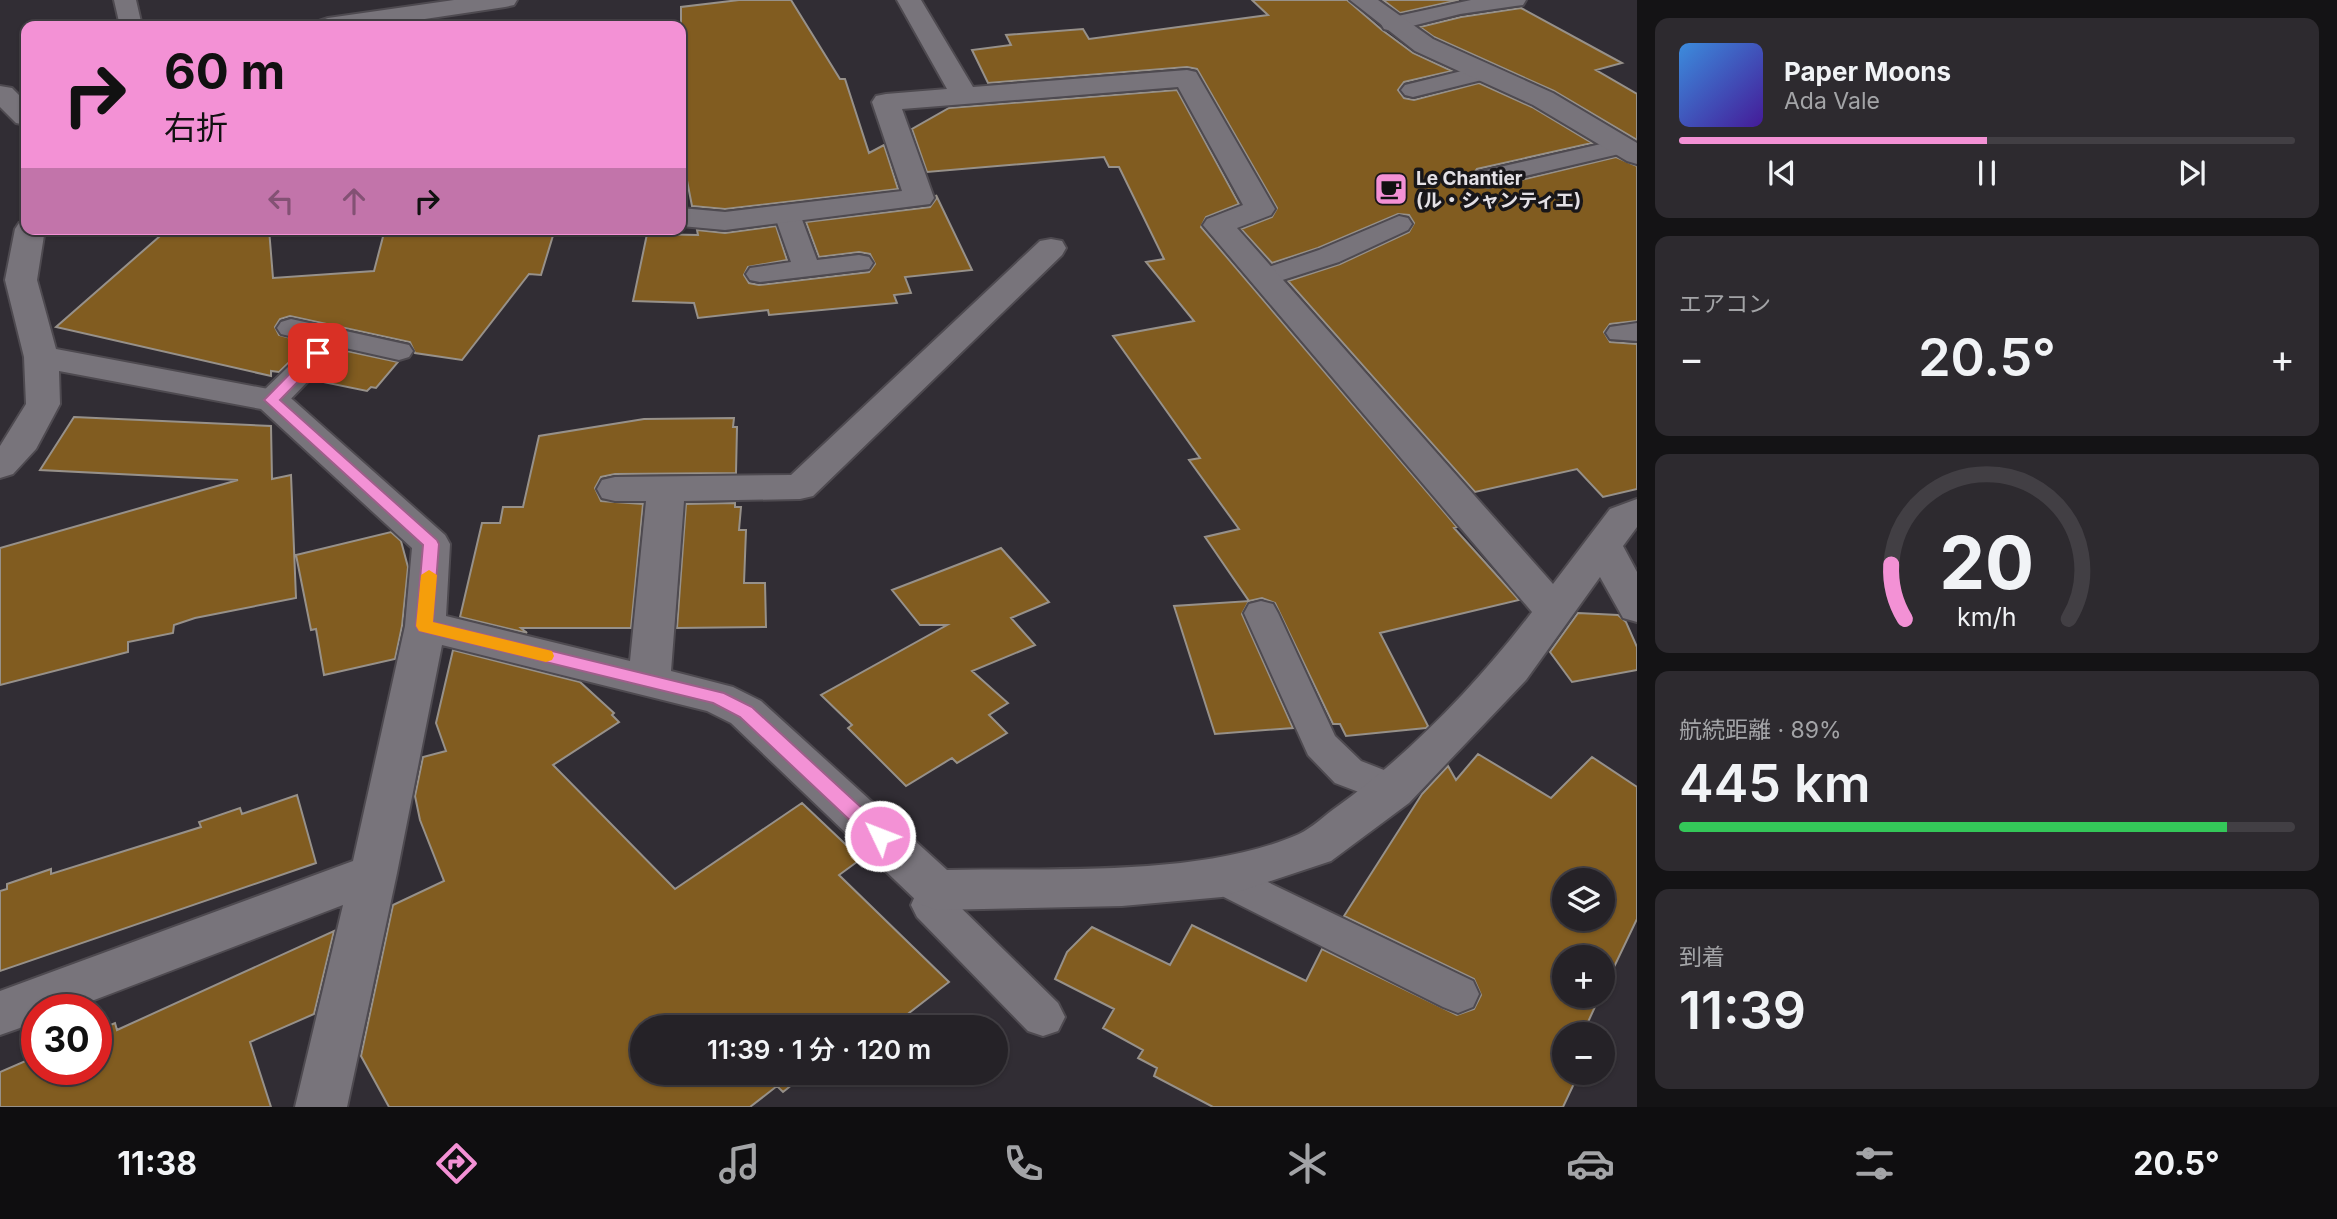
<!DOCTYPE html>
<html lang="ja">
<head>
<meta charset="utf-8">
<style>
	body { margin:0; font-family:Inter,"Noto Sans JP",sans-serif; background:#2d2a2f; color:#f1f3f6; height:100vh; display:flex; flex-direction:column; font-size:26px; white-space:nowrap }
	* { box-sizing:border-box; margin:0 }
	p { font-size:23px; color:#a3a4a7 }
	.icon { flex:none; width:38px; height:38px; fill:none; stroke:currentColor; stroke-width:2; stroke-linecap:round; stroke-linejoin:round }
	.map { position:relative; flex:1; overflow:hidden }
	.drawer { display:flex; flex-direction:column; gap:18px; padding:18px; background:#141315; width:700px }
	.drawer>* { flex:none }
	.top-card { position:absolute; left:21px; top:21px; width:665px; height:214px; border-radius:14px; box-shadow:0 2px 5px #0004,0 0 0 2px #423f44; background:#f391d5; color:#111; overflow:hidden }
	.buttons { position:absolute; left:1552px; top:868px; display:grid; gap:14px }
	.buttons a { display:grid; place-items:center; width:63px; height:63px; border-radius:50%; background:#252227; box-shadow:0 2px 5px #0004,0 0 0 2px #423f44; font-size:35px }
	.speed { position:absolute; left:21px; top:994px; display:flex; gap:14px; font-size:35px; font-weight:700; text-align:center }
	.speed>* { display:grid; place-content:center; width:91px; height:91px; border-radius:50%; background:#252227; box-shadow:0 2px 5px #0004,0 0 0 2px #423f44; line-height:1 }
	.speed .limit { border:10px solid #d22; background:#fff; color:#111 }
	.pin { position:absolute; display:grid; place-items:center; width:60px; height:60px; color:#fff; margin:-30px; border-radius:14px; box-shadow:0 4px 10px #0006 }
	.me { position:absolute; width:77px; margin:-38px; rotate:313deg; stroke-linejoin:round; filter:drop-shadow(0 0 5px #0008) }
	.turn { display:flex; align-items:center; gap:24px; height:147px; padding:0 28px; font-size:32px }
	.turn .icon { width:91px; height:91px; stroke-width:2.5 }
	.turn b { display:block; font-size:49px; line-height:60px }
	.lanes { display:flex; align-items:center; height:66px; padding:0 28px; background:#0003; justify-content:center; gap:35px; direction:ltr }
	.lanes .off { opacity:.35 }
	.big { font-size:52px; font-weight:600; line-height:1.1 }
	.drawer .widget { flex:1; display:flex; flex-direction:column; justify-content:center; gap:10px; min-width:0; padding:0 24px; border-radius:14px; background:#2d2a2f }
	.drawer .dial { align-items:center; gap:0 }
	.dial svg { height:182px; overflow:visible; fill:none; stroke:#423f44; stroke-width:7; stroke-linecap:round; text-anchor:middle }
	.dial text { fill:#f1f3f6; stroke:none }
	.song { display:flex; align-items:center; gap:21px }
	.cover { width:84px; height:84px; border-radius:10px; background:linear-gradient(135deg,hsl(210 70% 55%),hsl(260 70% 35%)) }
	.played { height:7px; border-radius:4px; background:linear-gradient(90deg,#f391d5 50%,#423f44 50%) }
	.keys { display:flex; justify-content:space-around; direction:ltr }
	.heat { display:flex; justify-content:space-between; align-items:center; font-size:38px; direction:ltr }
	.charge { height:10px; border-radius:5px; background:linear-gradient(90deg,#34c759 89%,#423f44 0) }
	.trip { position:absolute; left:630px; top:1015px; width:378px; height:70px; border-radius:35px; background:#252227; box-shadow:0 2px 5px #0004,0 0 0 2px #423f44; font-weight:600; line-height:70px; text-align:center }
	.tab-bar { display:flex; height:112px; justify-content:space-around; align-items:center; background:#0f0e10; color:#a3a4a7 }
	.tab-bar .icon { width:49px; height:49px }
	.tab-bar .on { color:#f391d5 }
	.tab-bar b { font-size:32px; color:#f1f3f6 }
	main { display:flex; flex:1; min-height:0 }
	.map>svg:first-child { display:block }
	.building { fill:#815c20; stroke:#97918a; stroke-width:2; fill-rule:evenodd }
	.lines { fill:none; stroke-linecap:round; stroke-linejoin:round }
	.lane-casing { stroke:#4e4a50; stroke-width:4 }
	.street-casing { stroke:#4e4a50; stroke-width:4 }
	.lane { fill:#78747b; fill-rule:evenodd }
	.street { fill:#78747b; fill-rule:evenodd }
	.route { fill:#f391d5; stroke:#9e5e8a; stroke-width:2 }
	.slow { fill:#f59e0b }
	.labels { text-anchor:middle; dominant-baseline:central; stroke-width:7; stroke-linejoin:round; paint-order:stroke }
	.far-poi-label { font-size:19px; font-weight:bold; fill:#e3e0e5; stroke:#181619; text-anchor:start }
</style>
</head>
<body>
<main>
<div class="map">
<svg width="1637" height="1107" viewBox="0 0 1637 1107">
	<rect width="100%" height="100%" fill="#312d34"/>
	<path class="building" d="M739,0H791L840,79H845L869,153L884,145L898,189L725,209L692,206L681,150V7Z
		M1252,0H1347L1382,30L1413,53L1452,71L1404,82L1398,90L1404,98L1414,100L1479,83L1532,107L1592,143L1477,169L1471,177L1477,184L1488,188L1616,157L1637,166V321L1610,324L1604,332L1610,342L1637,344V489L1603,497L1577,469L1475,492L1288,281L1340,264L1409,232L1414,223L1409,215L1398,214L1318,248L1272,263L1241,229L1272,217L1277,208L1197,69L1187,67L988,83L972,50L1011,45L1006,35L1083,29L1089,39L1268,15Z
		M1383,0H1459L1400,13Z
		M1521,8L1622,63L1596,70L1637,94V140L1554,91L1434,37L1420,27L1461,17Z
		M1177,90L1239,204L1206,217L1201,227L1457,527L1454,528L1519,600L1380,633L1428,726L1426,728L1346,736L1340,724H1333L1275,603L1262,598L1249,601L1205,537L1239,529L1189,460L1200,458L1113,336L1194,321L1146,262L1164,259L1119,167H1109L1104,157L927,172L912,129L949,108Z
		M936,195L972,270L905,277L911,293L894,295L897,303L769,315L768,310L698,318L694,303L633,301L647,234L698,235L697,230L725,233L776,226L787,260L748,267L744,275L749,283L759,285L869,272L875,264L870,254L859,252L819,257L806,222L930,207L936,199Z
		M168,229H269L273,278L374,271L385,229H555L541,275L529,274L462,360L415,353L410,342L290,316L280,319L275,327L279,335L309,343L279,372L271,371V376L56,327Z
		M342,350L398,362L376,388L371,387L367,391L313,380Z
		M74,417L271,426L272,479L291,475L296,598L195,618L174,625L173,633L128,642V652L0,685V548L238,480L40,470Z
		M734,418L733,427H737L736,473L615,474L601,477L595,488L601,501L643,504L631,628H521L527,633L460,617L482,523H500L503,507H523L539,436L644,419Z
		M735,503V507H741L739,530H746L744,583H765L766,627L677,628L686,504Z
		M391,532L401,541L408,567L402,626L395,659L324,675L316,629L311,630L296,555Z
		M1001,548L1049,602L1011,618L1035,645L972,671L1008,703L989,715L1007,733L957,763L952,758L906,786L848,728L852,725L821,695L947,625H920L892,590Z
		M1249,601L1242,614L1293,728L1215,734L1174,606Z
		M1578,613L1618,615L1626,622L1637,647V670L1572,682L1550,652Z
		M453,650L580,682L614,713L612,715L619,722L553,765L675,889L802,803L861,859L839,875L949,982L891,1027H642V1073H807L783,1092L777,1086L750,1107H389L361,1056L393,905L444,881L420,820L415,796L423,757L446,751L436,723Z
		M1478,754L1551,798L1592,757L1637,787V919L1603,990V957H1564V996H1600L1588,1022L1599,1028L1596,1034H1564V1073H1579L1563,1107H1213L1154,1076L1157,1068L1138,1058L1143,1050L1103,1028L1114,1009L1055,979L1067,952L1092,927L1170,965L1192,925L1306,981L1322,949L1457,1015L1474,1009L1481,995L1474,979L1344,916L1422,794L1448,766L1456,780ZM1564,880H1603V919H1564Z
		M297,795L316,863L0,971V891L7,889V884L51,869V874L201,827L199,822L240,808L242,814Z
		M334,931L314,1014L250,1042L271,1107H0V1072L37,1056V1069H96V1031L115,1023L117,1030Z"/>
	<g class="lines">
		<defs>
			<path id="lane" d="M114,0H136L142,26H120Z
				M1471,0H1526L1523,5L1515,6L1460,14L1392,31L1384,29L1381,24L1384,19Z
				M1486,65L1494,67L1497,72L1494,77L1413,97L1405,95L1401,90L1405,85Z
				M1623,139L1632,141L1635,146L1632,151L1487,185L1478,182L1474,177L1478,172Z
				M787,206L796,208L800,214L817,260L859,255L869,257L873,263L869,269L760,282L750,280L746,274L750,268L791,262L774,214L778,208Z
				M1399,216L1408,218L1412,224L1408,230L1339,262L1264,286L1254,284L1250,278L1254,272L1319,250Z
				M291,319L409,345L413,351L409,357L399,360L341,347L283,407L272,409L261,407L257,400L261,393L314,342L281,334L277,328L281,322Z
				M1637,323V341L1610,339L1606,333L1610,327Z
				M1261,601L1273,604L1278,613L1335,736L1361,761L1407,779L1412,790L1407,801L1393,805L1335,783L1308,755L1244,613L1249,604Z
				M1222,860L1473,981L1479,994L1473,1007L1458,1013L1443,1007L1208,889L1202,877L1208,865Z
				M937,873L951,878L957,890L953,900L1058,1003L1065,1017L1058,1031L1043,1036L1028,1031L917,917L911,905L923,878Z"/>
			<path id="street" d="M454,0H517L514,5L505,7L378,26H315L319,21L328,18Z
				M897,0H921L973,87L1187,70L1196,72L1275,209L1271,215L1237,228L1553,584L1610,509L1637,499V527L1623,546L1637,572V622L1623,618L1600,577L1526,680L1409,803L1331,861L1222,897L1122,906L937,910L920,904L731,723L707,711L442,645L397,873L347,1107H295L343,905L68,1010H37V1022L0,1035V991L353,861L405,626L412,548L261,409L59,371L60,404L36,449L13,474L0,478V446L26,404L24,357L5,280L15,229L19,223L26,221V229H45L37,280L56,349L284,392L445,535L450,544L446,616L630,661L646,501H615L602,498L597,489L602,480L615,477L791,475L1040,241L1051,239L1062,241L1066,248L1062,255L813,496L800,499L684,501L671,671L733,687L761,701L947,870C1053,868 1202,877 1299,834C1312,828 1325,815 1338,806C1410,754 1478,683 1532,612L1203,225L1207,219L1243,205L1178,87L902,109L934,198L930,204L725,230L681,226V208L725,212L902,191L872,102L876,96L886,94L947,89Z
				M1350,0H1378L1433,39L1553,93L1637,143V164L1627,161L1533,105L1415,51Z
				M0,86L12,88L26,102V125L16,123L0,107Z"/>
		</defs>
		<use href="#lane" class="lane-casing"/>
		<use href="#street" class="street-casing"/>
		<use href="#lane" class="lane"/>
		<use href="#street" class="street"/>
	</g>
	<path class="route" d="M318,349L325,353L323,356L280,400L437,540L439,544L433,622L724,693L752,707L887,831L889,836L887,842L880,844L873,842L740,717L713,703L419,631L416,626L423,545L264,400L313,350Z"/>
	<path class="slow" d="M429,570L437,575L433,622L552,651L554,656L552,660L546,662L419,631L416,626L421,575Z"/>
	<defs>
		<symbol id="cafe-square" viewBox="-11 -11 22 22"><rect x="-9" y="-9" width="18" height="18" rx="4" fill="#f391d5" stroke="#181619"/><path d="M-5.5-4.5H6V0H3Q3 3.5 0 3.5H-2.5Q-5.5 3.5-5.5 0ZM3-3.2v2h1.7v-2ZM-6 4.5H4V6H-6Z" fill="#111"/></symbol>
	</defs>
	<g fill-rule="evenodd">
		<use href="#cafe-square" x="1372" y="170" width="38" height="38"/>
	</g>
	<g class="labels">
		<g class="far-poi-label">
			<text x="1416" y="178">Le Chantier<tspan x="1416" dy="22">(ル・シャンティエ)</tspan></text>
		</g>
	</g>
</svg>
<div class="buttons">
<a><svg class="icon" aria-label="layers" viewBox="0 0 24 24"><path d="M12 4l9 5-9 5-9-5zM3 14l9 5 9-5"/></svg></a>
<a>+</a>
<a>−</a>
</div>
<div class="speed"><div class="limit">30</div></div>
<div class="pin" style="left:318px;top:353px;background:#d93025"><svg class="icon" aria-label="arrive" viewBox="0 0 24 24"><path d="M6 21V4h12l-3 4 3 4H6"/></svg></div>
<svg class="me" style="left:880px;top:836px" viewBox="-20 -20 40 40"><circle r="17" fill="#f391d5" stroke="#fff" stroke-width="3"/><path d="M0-11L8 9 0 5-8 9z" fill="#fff"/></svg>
<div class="trip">11:39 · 1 分 · 120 m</div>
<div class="top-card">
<div class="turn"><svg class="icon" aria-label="right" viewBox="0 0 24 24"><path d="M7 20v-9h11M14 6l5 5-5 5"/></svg><div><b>60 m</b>右折</div></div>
<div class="lanes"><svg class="icon off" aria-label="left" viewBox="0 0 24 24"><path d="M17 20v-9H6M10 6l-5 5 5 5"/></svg><svg class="icon off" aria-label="ahead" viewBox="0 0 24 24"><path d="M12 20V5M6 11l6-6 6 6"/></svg><svg class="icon" aria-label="right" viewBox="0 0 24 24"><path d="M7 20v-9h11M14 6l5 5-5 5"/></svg></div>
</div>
</div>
<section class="drawer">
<div class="widget">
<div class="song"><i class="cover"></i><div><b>Paper Moons</b><p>Ada Vale</p></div></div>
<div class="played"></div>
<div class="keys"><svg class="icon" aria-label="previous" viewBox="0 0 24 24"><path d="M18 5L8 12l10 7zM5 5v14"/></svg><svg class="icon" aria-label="pause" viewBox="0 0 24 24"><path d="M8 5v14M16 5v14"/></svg><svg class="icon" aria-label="next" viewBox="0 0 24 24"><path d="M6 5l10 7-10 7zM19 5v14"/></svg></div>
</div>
<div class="widget"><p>エアコン</p>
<div class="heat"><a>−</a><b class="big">20.5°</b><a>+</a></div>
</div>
<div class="widget dial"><svg viewBox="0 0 100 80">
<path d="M14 69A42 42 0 1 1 86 69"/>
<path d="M14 69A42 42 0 0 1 8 45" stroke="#f391d5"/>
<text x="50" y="56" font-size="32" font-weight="700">20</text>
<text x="50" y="72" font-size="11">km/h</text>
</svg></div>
<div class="widget"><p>航続距離 · 89%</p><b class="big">445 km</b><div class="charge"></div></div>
<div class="widget"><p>到着</p><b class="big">11:39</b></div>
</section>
</main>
<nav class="tab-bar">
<b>11:38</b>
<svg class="icon on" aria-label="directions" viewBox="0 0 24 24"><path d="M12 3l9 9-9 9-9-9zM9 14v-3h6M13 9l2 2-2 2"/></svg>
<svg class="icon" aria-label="music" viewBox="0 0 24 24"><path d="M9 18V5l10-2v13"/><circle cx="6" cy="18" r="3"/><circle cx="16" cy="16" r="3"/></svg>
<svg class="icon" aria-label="phone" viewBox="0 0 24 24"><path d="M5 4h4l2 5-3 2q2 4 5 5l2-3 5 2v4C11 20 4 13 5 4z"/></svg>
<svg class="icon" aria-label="climate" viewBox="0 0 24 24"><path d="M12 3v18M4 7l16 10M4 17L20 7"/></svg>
<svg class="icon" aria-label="car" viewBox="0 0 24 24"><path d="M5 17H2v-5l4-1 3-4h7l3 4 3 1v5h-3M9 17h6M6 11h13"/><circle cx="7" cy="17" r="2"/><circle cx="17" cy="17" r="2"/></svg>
<svg class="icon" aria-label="filters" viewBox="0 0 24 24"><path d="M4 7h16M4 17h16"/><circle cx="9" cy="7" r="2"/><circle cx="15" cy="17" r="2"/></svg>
<b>20.5°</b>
</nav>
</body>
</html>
